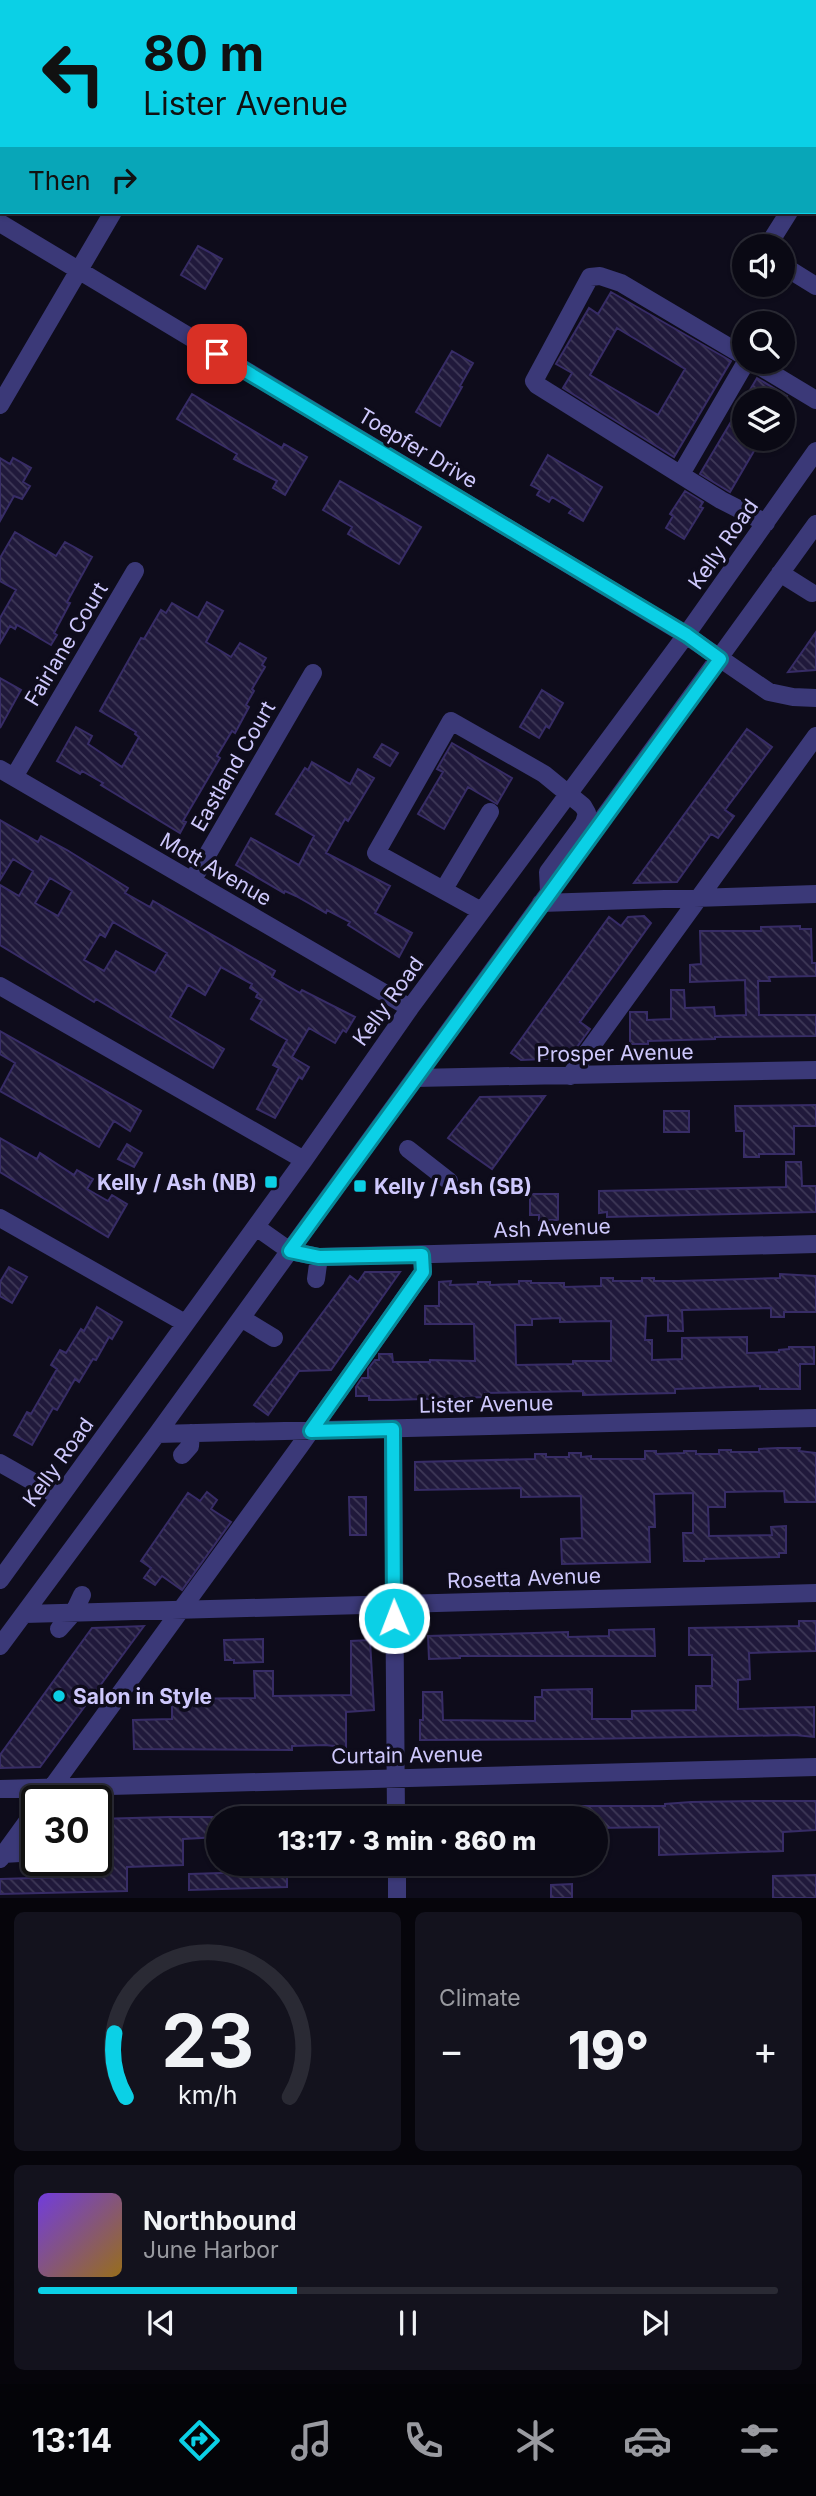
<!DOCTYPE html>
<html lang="en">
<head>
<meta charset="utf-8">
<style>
	body { margin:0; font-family:Inter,sans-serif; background:#13121d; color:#f1f3f6; height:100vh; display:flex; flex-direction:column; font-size:26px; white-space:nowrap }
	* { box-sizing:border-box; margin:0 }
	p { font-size:23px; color:#999aa0 }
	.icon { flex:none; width:38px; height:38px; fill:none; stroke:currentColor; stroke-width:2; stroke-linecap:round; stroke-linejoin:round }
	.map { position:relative; height:1898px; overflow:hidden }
	.drawer { display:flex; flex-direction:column; gap:14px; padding:14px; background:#06050b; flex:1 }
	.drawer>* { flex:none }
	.guide { position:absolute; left:0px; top:0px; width:817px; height:214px; box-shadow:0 2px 5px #0004,0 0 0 2px #2a2a34; background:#0bd0e6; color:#111; overflow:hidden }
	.buttons { position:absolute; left:732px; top:234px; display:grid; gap:14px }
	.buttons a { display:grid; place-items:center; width:63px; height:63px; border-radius:50%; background:#0a0914; box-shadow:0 2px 5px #0004,0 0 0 2px #2a2a34; font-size:35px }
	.speed { position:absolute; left:21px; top:1785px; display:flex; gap:14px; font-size:35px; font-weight:700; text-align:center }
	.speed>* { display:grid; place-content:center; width:91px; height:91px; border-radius:50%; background:#0a0914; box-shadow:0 2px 5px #0004,0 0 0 2px #2a2a34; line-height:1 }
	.speed .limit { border:4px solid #111; border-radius:10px; background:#fff; color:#111 }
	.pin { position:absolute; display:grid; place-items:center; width:60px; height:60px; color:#fff; margin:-30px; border-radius:14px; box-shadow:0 4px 10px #0006 }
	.me { position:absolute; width:77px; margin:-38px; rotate:359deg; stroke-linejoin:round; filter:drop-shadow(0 0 5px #0008) }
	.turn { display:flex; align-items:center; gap:24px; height:147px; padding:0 28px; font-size:32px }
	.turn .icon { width:91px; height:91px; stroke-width:2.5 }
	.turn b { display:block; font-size:49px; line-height:60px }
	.then { display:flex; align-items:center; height:66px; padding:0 28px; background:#0003; gap:14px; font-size:26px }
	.big { font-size:52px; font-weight:800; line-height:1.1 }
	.drawer .card { flex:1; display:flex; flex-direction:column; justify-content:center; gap:10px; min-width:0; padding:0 24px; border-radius:10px; background:#13121d }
	.drawer .dial { align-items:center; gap:0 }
	.dial svg { height:182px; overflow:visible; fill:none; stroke:#2a2a34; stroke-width:7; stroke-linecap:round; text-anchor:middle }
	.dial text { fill:#f1f3f6; stroke:none }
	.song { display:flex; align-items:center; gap:21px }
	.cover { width:84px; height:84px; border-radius:10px; background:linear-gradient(135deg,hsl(260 70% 55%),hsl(40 70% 35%)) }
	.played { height:7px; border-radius:4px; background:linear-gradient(90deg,#0bd0e6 35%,#2a2a34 35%) }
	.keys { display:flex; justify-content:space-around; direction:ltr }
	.heat { display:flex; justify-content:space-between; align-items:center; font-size:38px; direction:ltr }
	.drawer .tiles { flex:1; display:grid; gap:14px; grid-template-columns:1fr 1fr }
	.card:last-child { grid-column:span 2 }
	.trip { position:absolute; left:206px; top:1806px; width:402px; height:70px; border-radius:35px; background:#0a0914; box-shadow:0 2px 5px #0004,0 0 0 2px #2a2a34; font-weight:800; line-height:70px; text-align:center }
	.tab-bar { display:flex; height:112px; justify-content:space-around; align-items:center; background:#040408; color:#999aa0 }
	.tab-bar .icon { width:49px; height:49px }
	.tab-bar .active { color:#0bd0e6 }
	.tab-bar b { font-size:32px; color:#f1f3f6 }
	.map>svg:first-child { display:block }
	.building { fill:url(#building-back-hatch); stroke:#372c66; stroke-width:2; fill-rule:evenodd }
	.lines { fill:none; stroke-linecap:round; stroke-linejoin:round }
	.minor { stroke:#3b3978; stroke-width:18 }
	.route-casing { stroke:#078796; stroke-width:18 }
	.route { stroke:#0bd0e6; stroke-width:12 }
	.poi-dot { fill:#0bd0e6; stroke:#0e0c1b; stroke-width:2.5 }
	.labels { text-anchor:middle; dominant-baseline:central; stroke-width:7; stroke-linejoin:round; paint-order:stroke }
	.street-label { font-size:21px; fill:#cec8fc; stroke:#0e0c1b }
	.poi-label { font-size:21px; font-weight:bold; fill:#cec8fc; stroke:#0e0c1b; text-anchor:start }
</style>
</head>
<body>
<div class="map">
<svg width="816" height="1898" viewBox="0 0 816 1898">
	<defs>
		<pattern id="building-back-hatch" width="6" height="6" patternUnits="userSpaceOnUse" patternTransform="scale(1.75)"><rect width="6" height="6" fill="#20193b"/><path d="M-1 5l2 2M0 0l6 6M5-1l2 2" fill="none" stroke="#3f3958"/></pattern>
	</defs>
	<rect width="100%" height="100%" fill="#0e0c1b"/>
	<path class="building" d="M198,246L222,259L205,289L181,275Z
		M611,292L731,361L674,457L563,388L572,373L556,364L589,308L598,314ZM617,328L685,369L658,415L590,375Z
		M452,351L473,363L460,386L462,387L440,426L416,412Z
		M757,378L787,396L784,401H744V439H761L730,492L700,474Z
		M192,394L282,448L284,444L307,457L285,495L273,488L277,481L234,459L237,454L177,419Z
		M548,455L602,487L583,521L569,513L572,509L552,497L549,502L537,495L540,490L531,485Z
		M0,458L10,464L13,458L31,468L23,482L30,486L22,499L14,496L0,521Z
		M340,481L421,527L399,564L348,534L352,527L323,510Z
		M685,491L703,502L700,507L703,508L684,539L666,528L673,516L670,514Z
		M15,532L56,556L65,542L92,557L67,602L70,603L54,633L57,635L51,645L17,625L15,629L10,626L0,643V618L16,590L0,581V558Z
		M207,602L223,611L206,642L231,657L240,643L266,658L262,665L265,667L252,689L254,691L246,705L249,707L235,733L232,731L217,756L220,758L183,821L186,822L180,833L101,785L103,783L82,771L80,774L57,761L76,727L92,736L88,744L122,767L139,737L135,734L136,732L100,711L141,638L144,639L161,610L166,613L172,603L198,618Z
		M816,632V670L788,672Z
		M0,678L21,690L0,728Z
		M542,690L563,703L549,728L546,726L539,738L520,727Z
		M747,729L772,747L725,810L734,816L718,838L711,834L677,882L634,883Z
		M452,743L512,778L497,804L468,787L444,829L418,814L443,772L437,769Z
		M382,744L398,753L390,766L374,757Z
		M312,762L350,784L358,769L374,778L348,821L345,819L326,853L390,886L375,913L412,933L399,957L348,925L350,922L327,910L326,913L296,896L285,891L284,893L236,865L251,838L299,865L314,836L276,814L305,768L308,770Z
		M0,820L38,842L41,836L67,850L128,888L125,893L150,907L153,901L275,971L272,977L300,993L302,990L355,1017L346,1032L343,1030L335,1043L309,1028L292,1057L309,1067L302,1079L299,1077L275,1118L257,1109L279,1068L273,1065L287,1040L251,1019L262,1000L256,997L258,993L250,988L252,984L221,967L205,995L188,985L170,1017L224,1049L213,1068L96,999L94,1002L0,945V885L19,896L33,871L13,859L0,880ZM50,878L72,891L58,916L35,903ZM113,922L167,953L155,973L116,951L104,971L84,960L100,934L105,937Z
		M644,916L651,923L580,1022L590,1029L569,1058L521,1060L511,1053L609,917L621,926L628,917Z
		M800,926V929H811L812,963H816V976L769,977L770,981H758L759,1015H816V1036L715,1037V1039L648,1041V1044H630V1012H647V1020L671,1019V990H684L685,1008L714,1007L715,1016L746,1015L745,980L690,982V965L701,964L700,931H761V927Z
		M0,1031L141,1111L130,1131L114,1121L99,1147L0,1091L15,1063L0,1054Z
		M545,1096L492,1169L448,1138L480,1097Z
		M816,1105V1126H794V1154H759V1157H744V1131H736L735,1106Z
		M664,1111H689V1132H664Z
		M0,1138L37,1159L40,1153L74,1175L77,1170L93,1179L87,1189L108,1201L112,1195L127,1204L108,1237L0,1172Z
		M127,1144L142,1153L134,1167L118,1159Z
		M786,1162H801L802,1186H816V1212L607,1217V1212L599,1213V1191L786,1187Z
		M530,1194H558V1220H539V1215H530Z
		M9,1267L27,1277L12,1303L0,1296V1282Z
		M365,1272H400L331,1370L299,1371L268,1415L254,1405L350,1276L358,1282Z
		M780,1274L816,1276V1312H784V1317H771V1308L682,1310L683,1331H668V1315L646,1316L645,1340H652V1360L682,1359V1338L747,1337V1353L779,1352V1350L789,1349V1347H814V1364H800V1389H760V1386L675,1389V1393L583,1395V1391L485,1393V1397L393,1400H369V1396H356V1387L362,1378H368V1369L375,1360H379V1354H392L393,1362H430V1360L475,1361L474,1324H425V1306H439V1282L451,1281L450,1285L478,1284V1282H490V1285L519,1284V1281H531V1283H564V1287L601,1286V1278H613V1281H642V1278H654V1281H678L780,1278ZM560,1318V1322L611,1321V1361H573V1364L516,1365L515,1325H532V1319Z
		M97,1307L122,1322L112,1339L109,1337L96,1360L93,1359L79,1382L75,1379L57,1410L53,1408L32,1445L14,1435L27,1412L31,1414L57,1369L51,1365L60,1350L66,1353L81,1329L84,1331Z
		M778,1448H800L799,1451L816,1453V1502H785L784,1491L725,1492V1507H708L709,1536L772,1535L771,1527L786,1526V1553H779V1557L704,1559V1561H684L683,1533H693V1493L654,1494L655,1527H649L650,1562L562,1564L561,1539L582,1538L581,1496L521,1497V1488L415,1490V1462L535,1459V1454H546V1457H569V1453H581V1457L591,1456V1459H645V1451H656V1454L684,1453V1451H696V1454H719V1450H731V1452H759V1449Z
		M207,1492L217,1500L211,1509L231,1522L182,1590L162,1576L155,1585L144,1578L151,1568L141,1561L188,1493L200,1501Z
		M349,1497H366V1535H350Z
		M799,1621H816V1651L749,1653L750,1679L738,1680V1709L814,1707V1737L795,1735L587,1739L420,1740V1720H423V1692H442L443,1720L535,1721V1697H542V1690L592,1689V1719H632V1711L696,1710V1686H712V1655H689V1628L799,1626Z
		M144,1626L40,1767L0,1768V1755L92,1628Z
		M654,1629L655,1656H460V1658L429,1659L428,1636L568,1632V1637L609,1636V1630Z
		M263,1639V1662L234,1663V1660H225L224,1640Z
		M370,1640L374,1710L346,1712V1749H334V1746L325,1745L292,1746V1750L134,1749L133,1720L172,1719V1699L255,1698L254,1671H273V1696L351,1695V1641Z
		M754,1801H816V1830L783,1832V1851L659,1855V1827L597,1828V1818H562V1806H665V1804L691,1802Z
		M169,1817H219V1837L183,1839V1865L127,1867V1891L0,1894V1879L68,1877V1860H83V1875H107V1839L96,1840V1819Z
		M287,1871V1887L189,1890V1874Z
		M816,1875V1898H773V1876Z
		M572,1884V1898H551V1885Z"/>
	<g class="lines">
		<path class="minor" d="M523,0L526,2
			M238,2L239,0
			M816,173V174
			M0,223L686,635L769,692L793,697L816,698
			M767,247L789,212
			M782,265L816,286
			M744,356L621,283L600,276L590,277L534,381L537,385L721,500L766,523
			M753,362L816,400
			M0,405L113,212
			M681,474L746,362
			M780,573L812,593
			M0,769L410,1008
			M14,777L135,571
			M192,881L313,673
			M444,889L490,812
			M541,903L816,894
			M481,911L376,853L451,721L544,774L583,806L587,813L584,823L548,872L549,891
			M0,986L304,1160
			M570,1076L816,736
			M415,1078L816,1070
			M408,1149L449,1181
			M0,1218L185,1323
			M256,1227L290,1251L319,1257L816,1244
			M316,1279L319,1257
			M241,1318L274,1338
			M393,1429L396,1818
			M157,1434L816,1418
			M182,1455L190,1446L191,1433
			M0,1463L60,1497
			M0,1580L304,1160L410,1008L686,635L816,451
			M24,1614L816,1593
			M59,1629L74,1612L82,1595
			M0,1646L157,1434L816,524
			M0,1789L816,1767
			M42,1801L300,1446L423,1272L422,1255
			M3,1854L37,1852
			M0,1859L37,1808
			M397,1864V1898"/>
	</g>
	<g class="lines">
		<defs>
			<path id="route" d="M217,354L687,635L720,659L290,1251L319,1257L422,1255L423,1272L311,1431L393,1429L394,1618"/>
		</defs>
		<use href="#route" class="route-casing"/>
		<use href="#route" class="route"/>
	</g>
	<g class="poi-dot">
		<rect x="264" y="1175" width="14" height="14" rx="3.5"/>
		<rect x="353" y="1179" width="14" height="14" rx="3.5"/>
		<circle cx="59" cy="1696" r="7"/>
	</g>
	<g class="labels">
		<g class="street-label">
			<text transform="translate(418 448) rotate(31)">Toepfer Drive</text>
			<text transform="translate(723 544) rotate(-55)">Kelly Road</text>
			<text transform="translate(66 644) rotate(-59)">Fairlane Court</text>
			<text transform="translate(233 766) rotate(-60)">Eastland Court</text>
			<text transform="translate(216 869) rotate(30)">Mott Avenue</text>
			<text transform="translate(388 1001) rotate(-54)">Kelly Road</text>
			<text transform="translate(615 1053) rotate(-1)">Prosper Avenue</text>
			<text transform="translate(552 1228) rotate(-2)">Ash Avenue</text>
			<text transform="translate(486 1404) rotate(-1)">Lister Avenue</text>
			<text transform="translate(58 1462) rotate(-54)">Kelly Road</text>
			<text transform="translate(524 1578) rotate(-2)">Rosetta Avenue</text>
			<text transform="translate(407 1755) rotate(-1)">Curtain Avenue</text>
		</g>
		<g class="poi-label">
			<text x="257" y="1182" text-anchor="end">Kelly / Ash (NB)</text>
			<text x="374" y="1186">Kelly / Ash (SB)</text>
			<text x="73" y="1696">Salon in Style</text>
		</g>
	</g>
</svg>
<div class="buttons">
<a><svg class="icon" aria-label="sound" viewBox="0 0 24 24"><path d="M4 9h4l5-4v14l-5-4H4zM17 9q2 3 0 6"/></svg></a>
<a><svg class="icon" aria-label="search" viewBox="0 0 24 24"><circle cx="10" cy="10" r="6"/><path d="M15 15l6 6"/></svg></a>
<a><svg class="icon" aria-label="layers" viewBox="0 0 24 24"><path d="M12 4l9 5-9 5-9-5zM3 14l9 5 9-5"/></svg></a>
</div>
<div class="speed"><div class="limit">30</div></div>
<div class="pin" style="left:217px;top:354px;background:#d93025"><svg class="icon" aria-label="arrive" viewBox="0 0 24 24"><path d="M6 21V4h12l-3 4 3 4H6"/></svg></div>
<svg class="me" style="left:394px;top:1618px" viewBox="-20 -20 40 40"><circle r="17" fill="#0bd0e6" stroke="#fff" stroke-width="3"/><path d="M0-11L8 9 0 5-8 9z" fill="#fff"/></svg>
<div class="trip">13:17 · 3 min · 860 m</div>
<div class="guide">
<div class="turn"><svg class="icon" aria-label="left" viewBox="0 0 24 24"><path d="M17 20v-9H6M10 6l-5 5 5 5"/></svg><div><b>80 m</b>Lister Avenue</div></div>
<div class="then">Then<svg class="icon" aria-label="right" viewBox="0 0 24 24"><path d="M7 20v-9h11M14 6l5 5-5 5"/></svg></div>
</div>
</div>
<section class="drawer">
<div class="tiles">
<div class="card dial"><svg viewBox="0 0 100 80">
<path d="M14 69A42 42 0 1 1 86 69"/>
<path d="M14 69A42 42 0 0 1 9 41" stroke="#0bd0e6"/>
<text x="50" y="56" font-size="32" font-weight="700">23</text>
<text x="50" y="72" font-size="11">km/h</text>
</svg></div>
<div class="card"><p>Climate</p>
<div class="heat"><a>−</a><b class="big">19°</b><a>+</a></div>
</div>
<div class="card">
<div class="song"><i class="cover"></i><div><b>Northbound</b><p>June Harbor</p></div></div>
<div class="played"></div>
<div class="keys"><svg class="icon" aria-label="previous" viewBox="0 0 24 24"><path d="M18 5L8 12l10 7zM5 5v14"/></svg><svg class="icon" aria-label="pause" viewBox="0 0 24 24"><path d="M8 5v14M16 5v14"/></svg><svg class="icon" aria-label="next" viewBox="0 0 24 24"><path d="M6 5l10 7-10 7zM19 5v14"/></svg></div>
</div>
</div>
</section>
<nav class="tab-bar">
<b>13:14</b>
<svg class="icon active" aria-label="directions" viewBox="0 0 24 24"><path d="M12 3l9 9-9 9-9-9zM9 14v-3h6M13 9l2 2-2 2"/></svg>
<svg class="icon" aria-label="music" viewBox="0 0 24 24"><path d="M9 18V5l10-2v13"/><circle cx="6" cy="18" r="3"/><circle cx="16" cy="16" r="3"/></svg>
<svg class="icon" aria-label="phone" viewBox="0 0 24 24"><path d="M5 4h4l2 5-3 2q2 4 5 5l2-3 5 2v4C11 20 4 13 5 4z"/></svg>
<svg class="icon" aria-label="climate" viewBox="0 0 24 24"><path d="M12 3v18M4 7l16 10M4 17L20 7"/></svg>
<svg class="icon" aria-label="car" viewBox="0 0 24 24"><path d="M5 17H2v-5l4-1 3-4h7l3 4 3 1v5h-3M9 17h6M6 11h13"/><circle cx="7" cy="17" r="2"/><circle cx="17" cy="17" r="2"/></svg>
<svg class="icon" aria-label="filters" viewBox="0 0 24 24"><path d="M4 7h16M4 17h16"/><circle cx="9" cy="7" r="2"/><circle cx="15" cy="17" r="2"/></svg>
</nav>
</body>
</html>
